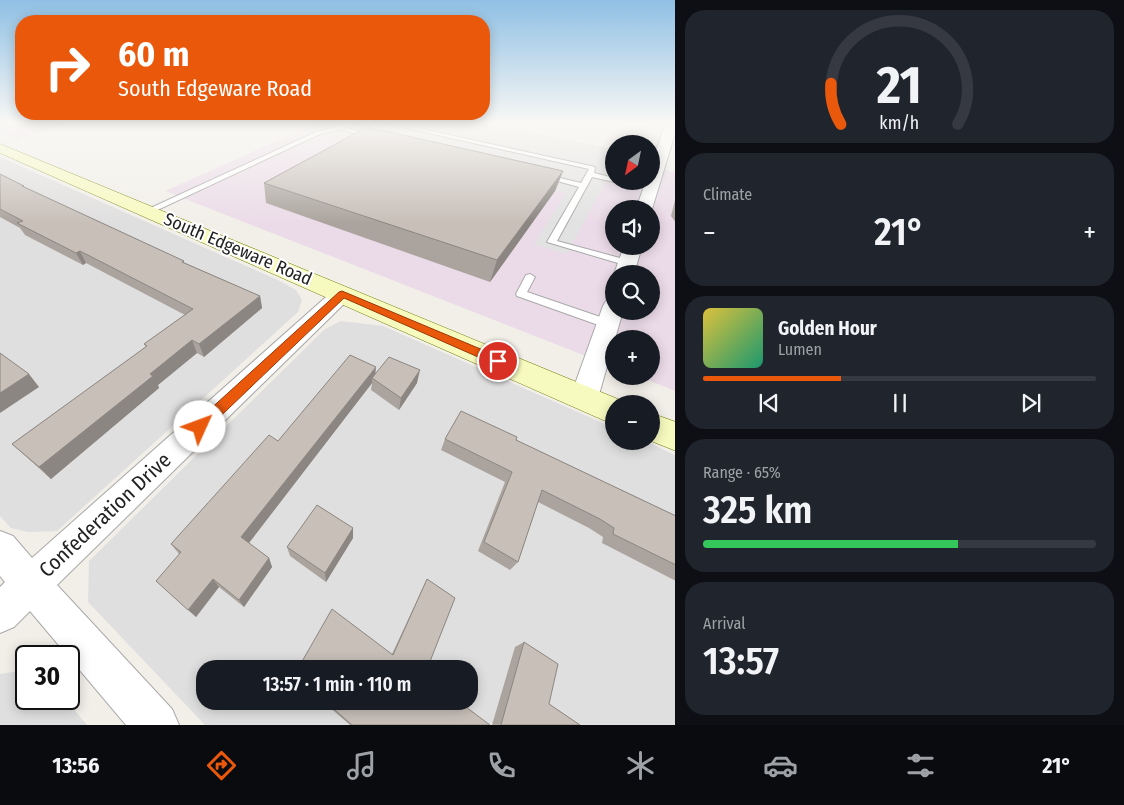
<!DOCTYPE html>
<html lang="en">
<head>
<meta charset="utf-8">
<style>
	body { margin:0; font-family:"Fira Sans Condensed",sans-serif; background:#20242c; color:#f1f3f6; height:100vh; display:flex; flex-direction:column; font-size:19px; white-space:nowrap }
	* { box-sizing:border-box; margin:0 }
	p { font-size:16px; color:#9ea1a6 }
	.icon { flex:none; width:28px; height:28px; fill:none; stroke:currentColor; stroke-width:2; stroke-linecap:round; stroke-linejoin:round }
	.map { position:relative; flex:1; overflow:hidden }
	.drawer { display:flex; flex-direction:column; gap:10px; padding:10px; background:#0d0f14; width:449px }
	.drawer>* { flex:none }
	.top-card { position:absolute; left:15px; top:15px; width:475px; height:105px; border-radius:20px; box-shadow:0 2px 12px #0003; background:#ea580c; color:#fff; overflow:hidden }
	.needle { width:32px; rotate:213deg }
	.buttons { position:absolute; left:605px; top:135px; display:grid; gap:10px }
	.buttons a { display:grid; place-items:center; width:55px; height:55px; border-radius:50%; background:#171b24; box-shadow:0 2px 12px #0003; font-size:25px }
	.speed { position:absolute; left:15px; top:645px; display:flex; gap:10px; font-size:25px; font-weight:700; text-align:center }
	.speed>* { display:grid; place-content:center; width:65px; height:65px; border-radius:50%; background:#171b24; box-shadow:0 2px 12px #0003; line-height:1 }
	.speed .limit { border:2px solid #111; border-radius:8px; background:#fff; color:#111 }
	.pin { position:absolute; display:grid; place-items:center; width:42px; height:42px; color:#fff; margin:-21px; border:2px solid #fff; border-radius:50%; box-shadow:0 1px 5px #0007 }
	.me { position:absolute; width:55px; margin:-28px; rotate:47deg; stroke-linejoin:round; filter:drop-shadow(0 0 4px #0008) }
	.turn { display:flex; align-items:center; gap:18px; height:105px; padding:0 20px; font-size:22px }
	.turn .icon { width:65px; height:65px; stroke-width:2.5 }
	.turn b { display:block; font-size:35px; line-height:42px }
	.big { font-size:38px; font-weight:600; line-height:1.1 }
	.drawer .card { flex:1; display:flex; flex-direction:column; justify-content:center; gap:8px; min-width:0; padding:0 18px; border-radius:20px; background:#20242c }
	.drawer .dial { align-items:center; gap:0 }
	.dial svg { height:130px; overflow:visible; fill:none; stroke:#363941; stroke-width:7; stroke-linecap:round; text-anchor:middle }
	.dial text { fill:#f1f3f6; stroke:none }
	.song { display:flex; align-items:center; gap:15px }
	.cover { width:60px; height:60px; border-radius:8px; background:linear-gradient(135deg,hsl(50 70% 55%),hsl(160 70% 35%)) }
	.played { height:5px; border-radius:2px; background:linear-gradient(90deg,#ea580c 35%,#363941 35%) }
	.keys { display:flex; justify-content:space-around; direction:ltr }
	.heat { display:flex; justify-content:space-between; align-items:center; font-size:28px; direction:ltr }
	.charge { height:8px; border-radius:4px; background:linear-gradient(90deg,#34c759 65%,#363941 0) }
	.trip { position:absolute; left:196px; top:660px; width:282px; height:50px; border-radius:20px; background:#171b24; box-shadow:0 2px 12px #0003; font-weight:600; line-height:50px; text-align:center }
	.dock { display:flex; height:80px; justify-content:space-around; align-items:center; background:#090b0e; color:#9ea1a6 }
	.dock .icon { width:35px; height:35px }
	.dock .current { color:#ea580c }
	.dock b { font-size:22px; color:#f1f3f6 }
	main { display:flex; flex:1; min-height:0 }
	.map>svg:first-child { display:block }
	.residential { fill:#e0dfdf; fill-rule:evenodd }
	.industrial { fill:#ebdbe8; fill-rule:evenodd }
	.parking { fill:#e2e2e2 }
	.lines { fill:none; stroke-linecap:round; stroke-linejoin:round }
	.lane-casing { stroke:#a9a9a9; stroke-width:2 }
	.street-casing { stroke:#a9a9a9; stroke-width:2 }
	.secondary-casing { stroke:#707d05; stroke-width:1 }
	.lane { fill:#fff; fill-rule:evenodd }
	.street { fill:#fff; fill-rule:evenodd }
	.secondary { fill:#f7fabf; fill-rule:evenodd }
	.wall { fill:#aba49e }
	.shaded-wall { fill:#8b8681 }
	.building { fill:#c7bfb8; stroke:#8b8681 }
	.route { fill:#ea580c; stroke:#983908 }
	.labels { text-anchor:middle; dominant-baseline:central; stroke-width:4; stroke-linejoin:round; paint-order:stroke }
	.street-label { font-size:18px; fill:#222; stroke:#fff }
	.near-street-label { font-size:21px; fill:#222; stroke:#fff }
</style>
</head>
<body>
<main>
<div class="map">
<svg width="676" height="725" viewBox="0 0 676 725">
	<rect width="100%" height="100%" fill="#f2efe9"/>
	<path class="residential" d="M0,157L280,281L296,290L302,300L298,312L57,531L28,532L11,528L0,516Z
		M341,321L383,326L614,428V441H645L675,455V725H205L88,602L89,561L325,329ZM205,669H470V701H205Z
		M26,670V699H65L87,725H0V674Z"/>
	<path class="industrial" d="M0,122H73L16,139L0,133Z
		M320,122H457L614,150V181H651V161L669,171L675,172V391L638,376H651V339H614V367L165,191ZM614,209H651V246H614ZM614,274H651V311H614Z"/>
	<path class="parking" d="M329,122H476L614,149V166L567,254L534,244L566,193L311,131Z"/>
	<g class="lines">
		<defs>
			<path id="lane" d="M352,122H359L347,128L376,136L373,138L341,130L320,134L151,213L144,211L316,132Z
				M380,122H390L595,167L594,173L614,178V181H617L614,182L592,177L557,241L631,261L633,263L628,266L547,242L579,187L539,176L543,174L581,183L589,169Z
				M618,181H631L654,188L650,190Z
				M530,274L535,277L527,292L612,321L614,324L608,328L604,327L517,296L516,294L526,275Z"/>
			<path id="street" d="M666,122H676V130L652,209H636L646,181H651V165Z
				M624,246H642L634,274H614Z
				M342,287L349,289L353,294L349,299L57,585L172,709L179,725H126L30,611L14,627L0,633V587L5,582L0,576V531L13,536L32,558L335,289Z
				M614,299V311H623L598,398L594,406L584,409L574,406L570,398L603,306L606,301Z"/>
			<path id="secondary" d="M0,144L625,402L626,404H614V423L603,420L0,153Z
				M651,413L676,422V451L651,441Z"/>
		</defs>
		<use href="#lane" class="lane-casing"/>
		<use href="#street" class="street-casing"/>
		<use href="#secondary" class="secondary-casing"/>
		<use href="#lane" class="lane"/>
		<use href="#street" class="street"/>
		<use href="#secondary" class="secondary"/>
	</g>
	<path class="wall" d="M563,171L555,191L490,282L266,203L264,183Z
		M0,174L26,188L185,263L260,296L262,308L204,357L197,353L158,385L159,388L51,479L12,444L146,347L144,344L185,315L86,263L83,265L25,235L20,228L0,217Z
		M676,196V223L671,216Z
		M375,374L417,383L399,410L371,390L372,383L248,543L269,558L272,567L244,607L219,587L196,617L179,554L171,544Z
		M445,439L516,440L676,516V581L602,543L603,537L589,528L538,502L518,562L510,570L478,551L505,482L441,450Z
		M353,528V538L326,582L290,556L287,547Z
		M427,579V669H302L300,665L392,654Z
		M524,642L549,704L580,725H492L515,647Z
		M328,704L490,725H350L328,706Z"/>
	<path class="shaded-wall" d="M563,171L555,191L490,282L497,260Z
		M80,251L86,263L83,265L76,253Z
		M260,296L262,308L204,357L199,344Z
		M192,340L197,353L158,385L159,388L51,479L39,467L150,374Z
		M376,367L375,379L372,378V383L246,547L241,537Z
		M420,370L417,383L399,410L401,398Z
		M29,374L39,387L0,413V393Z
		M353,528V538L326,582L325,573Z
		M269,558L272,567L244,607L239,600Z
		M213,579L219,587L196,617L188,610Z"/>
	<path class="building" d="M367,127L563,171L497,260L264,183Z
		M0,174L24,186H22L184,261L182,262L260,296L199,344L192,340L150,374L153,376L39,467L12,444L147,346L144,344L193,309L80,251L76,253L17,223L23,221L0,209Z
		M0,353L29,374L0,393Z
		M350,355L376,367L241,537L269,558L239,600L213,579L188,610L156,581L181,552L171,544L269,435L278,441Z
		M389,357L420,370L401,398L372,378Z
		M461,411L517,437L516,440L676,516V565L613,534L614,528L600,519L542,490L518,562L484,542L512,472L445,439Z
		M317,505L353,528L325,573L287,547Z
		M427,579L455,598L427,669H304L300,665L332,609L393,655Z
		M524,642L558,664L549,704L580,725H501Z
		M329,701H458L490,725H352L328,704Z"/>
	<linearGradient id="sky" x2="0" y2="1"><stop stop-color="#8fc0e4"/><stop offset="0.55" stop-color="#f9f8f5"/><stop offset="1" stop-color="#f9f8f5" stop-opacity="0"/></linearGradient>
	<rect width="676" height="223" fill="url(#sky)"/>
	<path class="route" d="M342,291L502,358L504,361L498,365L494,364L344,298L205,431L200,432L195,431L193,427L195,423L339,292Z"/>
	<g class="labels">
		<g class="street-label">
			<text transform="translate(238 249) rotate(23)">South Edgeware Road</text>
		</g>
		<g class="near-street-label">
			<text transform="translate(105 515) rotate(-43)">Confederation Drive</text>
		</g>
	</g>
</svg>
<div class="buttons">
<a><svg class="needle" viewBox="-14 -14 28 28"><path d="M0-13l5 13h-10z" fill="#e53935"/><path d="M0 13l5-13h-10z" fill="#9ea1a6"/></svg></a>
<a><svg class="icon" aria-label="sound" viewBox="0 0 24 24"><path d="M4 9h4l5-4v14l-5-4H4zM17 9q2 3 0 6"/></svg></a>
<a><svg class="icon" aria-label="search" viewBox="0 0 24 24"><circle cx="10" cy="10" r="6"/><path d="M15 15l6 6"/></svg></a>
<a>+</a>
<a>−</a>
</div>
<div class="speed"><div class="limit">30</div></div>
<div class="pin" style="left:498px;top:361px;background:#d93025"><svg class="icon" aria-label="arrive" viewBox="0 0 24 24"><path d="M6 21V4h12l-3 4 3 4H6"/></svg></div>
<svg class="me" style="left:200px;top:427px" viewBox="-20 -20 40 40"><circle r="19" fill="#fff"/><path d="M0-13L10 11 0 6-10 11z" fill="#ea580c"/></svg>
<div class="trip">13:57 · 1 min · 110 m</div>
<div class="top-card">
<div class="turn"><svg class="icon" aria-label="right" viewBox="0 0 24 24"><path d="M7 20v-9h11M14 6l5 5-5 5"/></svg><div><b>60 m</b>South Edgeware Road</div></div>
</div>
</div>
<section class="drawer">
<div class="card dial"><svg viewBox="0 0 100 80">
<path d="M14 69A42 42 0 1 1 86 69"/>
<path d="M14 69A42 42 0 0 1 8 44" stroke="#ea580c"/>
<text x="50" y="56" font-size="32" font-weight="700">21</text>
<text x="50" y="72" font-size="11">km/h</text>
</svg></div>
<div class="card"><p>Climate</p>
<div class="heat"><a>−</a><b class="big">21°</b><a>+</a></div>
</div>
<div class="card">
<div class="song"><i class="cover"></i><div><b>Golden Hour</b><p>Lumen</p></div></div>
<div class="played"></div>
<div class="keys"><svg class="icon" aria-label="previous" viewBox="0 0 24 24"><path d="M18 5L8 12l10 7zM5 5v14"/></svg><svg class="icon" aria-label="pause" viewBox="0 0 24 24"><path d="M8 5v14M16 5v14"/></svg><svg class="icon" aria-label="next" viewBox="0 0 24 24"><path d="M6 5l10 7-10 7zM19 5v14"/></svg></div>
</div>
<div class="card"><p>Range · 65%</p><b class="big">325 km</b><div class="charge"></div></div>
<div class="card"><p>Arrival</p><b class="big">13:57</b></div>
</section>
</main>
<nav class="dock">
<b>13:56</b>
<svg class="icon current" aria-label="directions" viewBox="0 0 24 24"><path d="M12 3l9 9-9 9-9-9zM9 14v-3h6M13 9l2 2-2 2"/></svg>
<svg class="icon" aria-label="music" viewBox="0 0 24 24"><path d="M9 18V5l10-2v13"/><circle cx="6" cy="18" r="3"/><circle cx="16" cy="16" r="3"/></svg>
<svg class="icon" aria-label="phone" viewBox="0 0 24 24"><path d="M5 4h4l2 5-3 2q2 4 5 5l2-3 5 2v4C11 20 4 13 5 4z"/></svg>
<svg class="icon" aria-label="climate" viewBox="0 0 24 24"><path d="M12 3v18M4 7l16 10M4 17L20 7"/></svg>
<svg class="icon" aria-label="car" viewBox="0 0 24 24"><path d="M5 17H2v-5l4-1 3-4h7l3 4 3 1v5h-3M9 17h6M6 11h13"/><circle cx="7" cy="17" r="2"/><circle cx="17" cy="17" r="2"/></svg>
<svg class="icon" aria-label="filters" viewBox="0 0 24 24"><path d="M4 7h16M4 17h16"/><circle cx="9" cy="7" r="2"/><circle cx="15" cy="17" r="2"/></svg>
<b>21°</b>
</nav>
</body>
</html>
